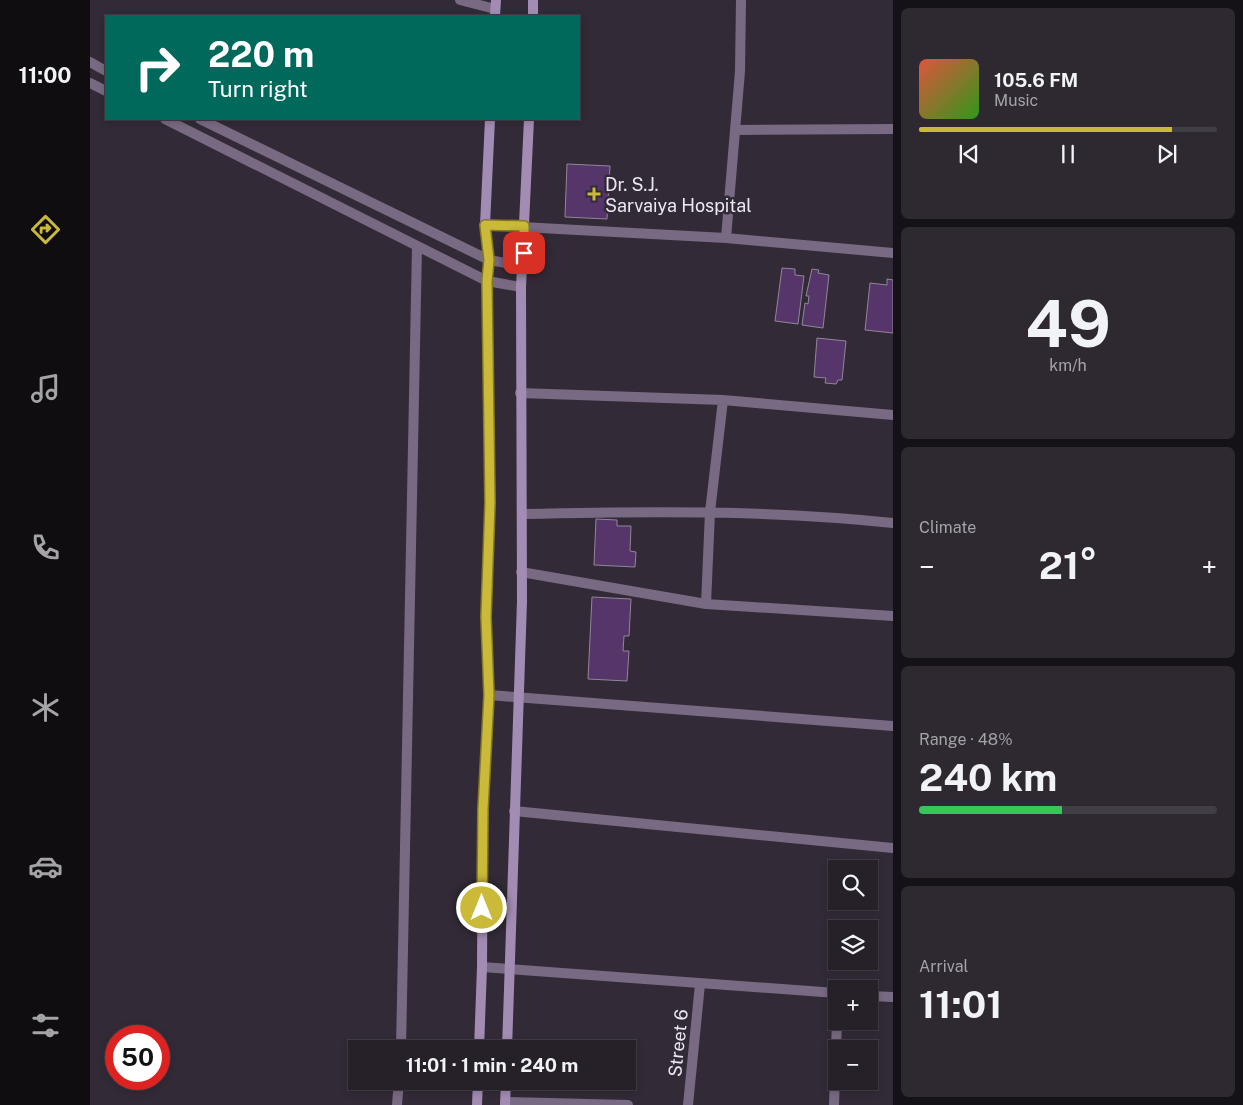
<!DOCTYPE html>
<html lang="en">
<head>
<meta charset="utf-8">
<style>
	body { margin:0; font-family:"Public Sans",sans-serif; background:#2e2831; color:#f1f3f6; height:100vh; display:flex; flex-direction:column; font-size:19px; white-space:nowrap }
	* { box-sizing:border-box; margin:0 }
	p { font-size:16px; color:#a4a3a8 }
	.icon { flex:none; width:28px; height:28px; fill:none; stroke:currentColor; stroke-width:2; stroke-linecap:round; stroke-linejoin:round }
	.map { position:relative; flex:1; overflow:hidden }
	.drawer { display:flex; flex-direction:column; gap:8px; padding:8px; background:#151217; width:350px }
	.drawer>* { flex:none }
	.hud { position:absolute; left:15px; top:15px; width:475px; height:105px; border-radius:0px; box-shadow:0 2px 8px #0003,0 0 0 1px #423e46; background:#00695c; color:#fff; overflow:hidden }
	.tools { position:absolute; left:738px; top:860px; display:grid; gap:10px }
	.tools a { display:grid; place-items:center; width:50px; height:50px; border-radius:0px; background:#262029; box-shadow:0 2px 8px #0003,0 0 0 1px #423e46; font-size:25px }
	.speed { position:absolute; left:15px; top:1025px; display:flex; gap:10px; font-size:25px; font-weight:700; text-align:center }
	.speed>* { display:grid; place-content:center; width:65px; height:65px; border-radius:50%; background:#262029; box-shadow:0 2px 8px #0003,0 0 0 1px #423e46; line-height:1 }
	.speed .limit { border:8px solid #d22; background:#fff; color:#111 }
	.pin { position:absolute; display:grid; place-items:center; width:42px; height:42px; color:#fff; margin:-21px; border-radius:10px; box-shadow:0 2px 8px #0006 }
	.me { position:absolute; width:55px; margin:-28px; rotate:0deg; stroke-linejoin:round; filter:drop-shadow(0 0 4px #0008) }
	.turn { display:flex; align-items:center; gap:18px; height:105px; padding:0 20px; font-size:22px }
	.turn .icon { width:65px; height:65px; stroke-width:2.5 }
	.turn b { display:block; font-size:35px; line-height:42px }
	.big { font-size:38px; font-weight:700; line-height:1.1 }
	.drawer .card { flex:1; display:flex; flex-direction:column; justify-content:center; gap:8px; min-width:0; padding:0 18px; border-radius:8px; background:#2e2831 }
	.drawer .dial { align-items:center; gap:0 }
	.dial b { font-size:65px; line-height:1 }
	.song { display:flex; align-items:center; gap:15px }
	.cover { width:60px; height:60px; border-radius:8px; background:linear-gradient(135deg,hsl(10 70% 55%),hsl(110 70% 35%)) }
	.played { height:5px; border-radius:2px; background:linear-gradient(90deg,#cbb939 85%,#423e46 85%) }
	.keys { display:flex; justify-content:space-around; direction:ltr }
	.heat { display:flex; justify-content:space-between; align-items:center; font-size:28px; direction:ltr }
	.charge { height:8px; border-radius:4px; background:linear-gradient(90deg,#34c759 48%,#423e46 0) }
	.trip { position:absolute; left:258px; top:1040px; width:288px; height:50px; border-radius:0px; background:#262029; box-shadow:0 2px 8px #0003,0 0 0 1px #423e46; font-weight:700; line-height:50px; text-align:center }
	main { display:flex; flex:1; min-height:0 }
	.dock { display:flex; flex-direction:column; width:90px; justify-content:space-around; align-items:center; background:#0f0d10; color:#a4a3a8 }
	.dock .icon { width:35px; height:35px }
	.dock .current { color:#cbb939 }
	.dock b { font-size:22px; color:#f1f3f6 }
	.map>svg:first-child { display:block }
	.building { fill:#56356a; stroke:#908796 }
	.lines { fill:none; stroke-linecap:round; stroke-linejoin:round }
	.service { stroke:#796a83; stroke-width:10 }
	.minor { stroke:#796a83; stroke-width:10 }
	.secondary { stroke:#a38cb4; stroke-width:10 }
	.route-casing { stroke:#847825; stroke-width:12 }
	.route { stroke:#cbb939; stroke-width:9 }
	.poi-dot { fill:#cbb939; stroke:#322b37; stroke-width:2 }
	.labels { text-anchor:middle; dominant-baseline:central; stroke-width:5; stroke-linejoin:round; paint-order:stroke }
	.poi-label { font-size:18px; fill:#ece8f0; stroke:#322b37; text-anchor:start }
	.street-label { font-size:18px; fill:#ece8f0; stroke:#322b37 }
</style>
</head>
<body>
<main>
<nav class="dock">
<b>11:00</b>
<svg class="icon current" aria-label="directions" viewBox="0 0 24 24"><path d="M12 3l9 9-9 9-9-9zM9 14v-3h6M13 9l2 2-2 2"/></svg>
<svg class="icon" aria-label="music" viewBox="0 0 24 24"><path d="M9 18V5l10-2v13"/><circle cx="6" cy="18" r="3"/><circle cx="16" cy="16" r="3"/></svg>
<svg class="icon" aria-label="phone" viewBox="0 0 24 24"><path d="M5 4h4l2 5-3 2q2 4 5 5l2-3 5 2v4C11 20 4 13 5 4z"/></svg>
<svg class="icon" aria-label="climate" viewBox="0 0 24 24"><path d="M12 3v18M4 7l16 10M4 17L20 7"/></svg>
<svg class="icon" aria-label="car" viewBox="0 0 24 24"><path d="M5 17H2v-5l4-1 3-4h7l3 4 3 1v5h-3M9 17h6M6 11h13"/><circle cx="7" cy="17" r="2"/><circle cx="17" cy="17" r="2"/></svg>
<svg class="icon" aria-label="filters" viewBox="0 0 24 24"><path d="M4 7h16M4 17h16"/><circle cx="9" cy="7" r="2"/><circle cx="15" cy="17" r="2"/></svg>
</nav>
<div class="map">
<svg width="803" height="1105" viewBox="0 0 803 1105">
	<rect width="100%" height="100%" fill="#322b37"/>
	<path class="building" d="M477,164L520,166L517,219L475,217Z
		M692,268L705,269V275L714,276L708,324L685,321Z
		M722,269L729,270L728,273L739,275L733,328L712,325L715,303L718,304L719,296H716Z
		M797,279L803,280V333L775,330L780,283L797,285Z
		M727,338L756,341L752,380H748L746,384L735,383L736,378L724,377Z
		M506,519L527,520V526H541L540,551L546,552L545,567L504,565Z
		M502,597L541,599L539,636H534L533,651H539L537,681L498,679Z"/>
	<g class="lines">
		<path class="service" d="M370,0L405,9
			M0,62L16,71
			M0,83L16,91
			M75,119L397,281L431,287
			M110,119L399,260L433,266
			M311,1049L327,246
			M307,1105L309,1081"/>
		<path class="minor" d="M645,130L803,129
			M395,225L636,238L803,253
			M636,238L650,71L651,0
			M430,393L633,400L803,415
			M433,514C556,511 680,510 803,523
			M431,572L616,604L803,616
			M616,604L620,512L633,400
			M399,695L803,726
			M424,811L803,848
			M392,967L746,993
			M779,996L803,997
			M415,1102L538,1105
			M598,1105L610,984
			M744,1105L747,1021"/>
		<path class="secondary" d="M405,16L406,0
			M443,16V0
			M389,1049L392,967L393,809L399,695L396,617L400,503L397,281L399,260L395,225L400,119
			M417,1049L432,601L431,287L439,119
			M387,1105L388,1081
			M415,1105L416,1081"/>
	</g>
	<g class="lines">
		<defs>
			<path id="route" d="M392,908L393,809L399,695L396,617L400,503L397,281L399,260L395,225L434,226V253"/>
		</defs>
		<use href="#route" class="route-casing"/>
		<use href="#route" class="route"/>
	</g>
	<path class="poi-dot" d="M501.5 186.5h5v5h5v5h-5v5h-5v-5h-5v-5h5z"/>
	<g class="labels">
		<g class="poi-label">
			<text x="515" y="184">Dr. S.J.<tspan x="515" dy="21">Sarvaiya Hospital</tspan></text>
		</g>
		<g class="street-label">
			<text transform="translate(588 1043) rotate(-84)">Street 6</text>
		</g>
	</g>
</svg>
<div class="tools">
<a><svg class="icon" aria-label="search" viewBox="0 0 24 24"><circle cx="10" cy="10" r="6"/><path d="M15 15l6 6"/></svg></a>
<a><svg class="icon" aria-label="layers" viewBox="0 0 24 24"><path d="M12 4l9 5-9 5-9-5zM3 14l9 5 9-5"/></svg></a>
<a>+</a>
<a>−</a>
</div>
<div class="speed"><div class="limit">50</div></div>
<div class="pin" style="left:434px;top:253px;background:#d93025"><svg class="icon" aria-label="arrive" viewBox="0 0 24 24"><path d="M6 21V4h12l-3 4 3 4H6"/></svg></div>
<svg class="me" style="left:392px;top:908px" viewBox="-20 -20 40 40"><circle r="17" fill="#cbb939" stroke="#fff" stroke-width="3"/><path d="M0-11L8 9 0 5-8 9z" fill="#fff"/></svg>
<div class="trip">11:01 · 1 min · 240 m</div>
<div class="hud">
<div class="turn"><svg class="icon" aria-label="right" viewBox="0 0 24 24"><path d="M7 20v-9h11M14 6l5 5-5 5"/></svg><div><b>220 m</b>Turn right</div></div>
</div>
</div>
<section class="drawer">
<div class="card">
<div class="song"><i class="cover"></i><div><b>105.6 FM</b><p>Music</p></div></div>
<div class="played"></div>
<div class="keys"><svg class="icon" aria-label="previous" viewBox="0 0 24 24"><path d="M18 5L8 12l10 7zM5 5v14"/></svg><svg class="icon" aria-label="pause" viewBox="0 0 24 24"><path d="M8 5v14M16 5v14"/></svg><svg class="icon" aria-label="next" viewBox="0 0 24 24"><path d="M6 5l10 7-10 7zM19 5v14"/></svg></div>
</div>
<div class="card dial"><b>49</b><p>km/h</p></div>
<div class="card"><p>Climate</p>
<div class="heat"><a>−</a><b class="big">21°</b><a>+</a></div>
</div>
<div class="card"><p>Range · 48%</p><b class="big">240 km</b><div class="charge"></div></div>
<div class="card"><p>Arrival</p><b class="big">11:01</b></div>
</section>
</main>
</body>
</html>
